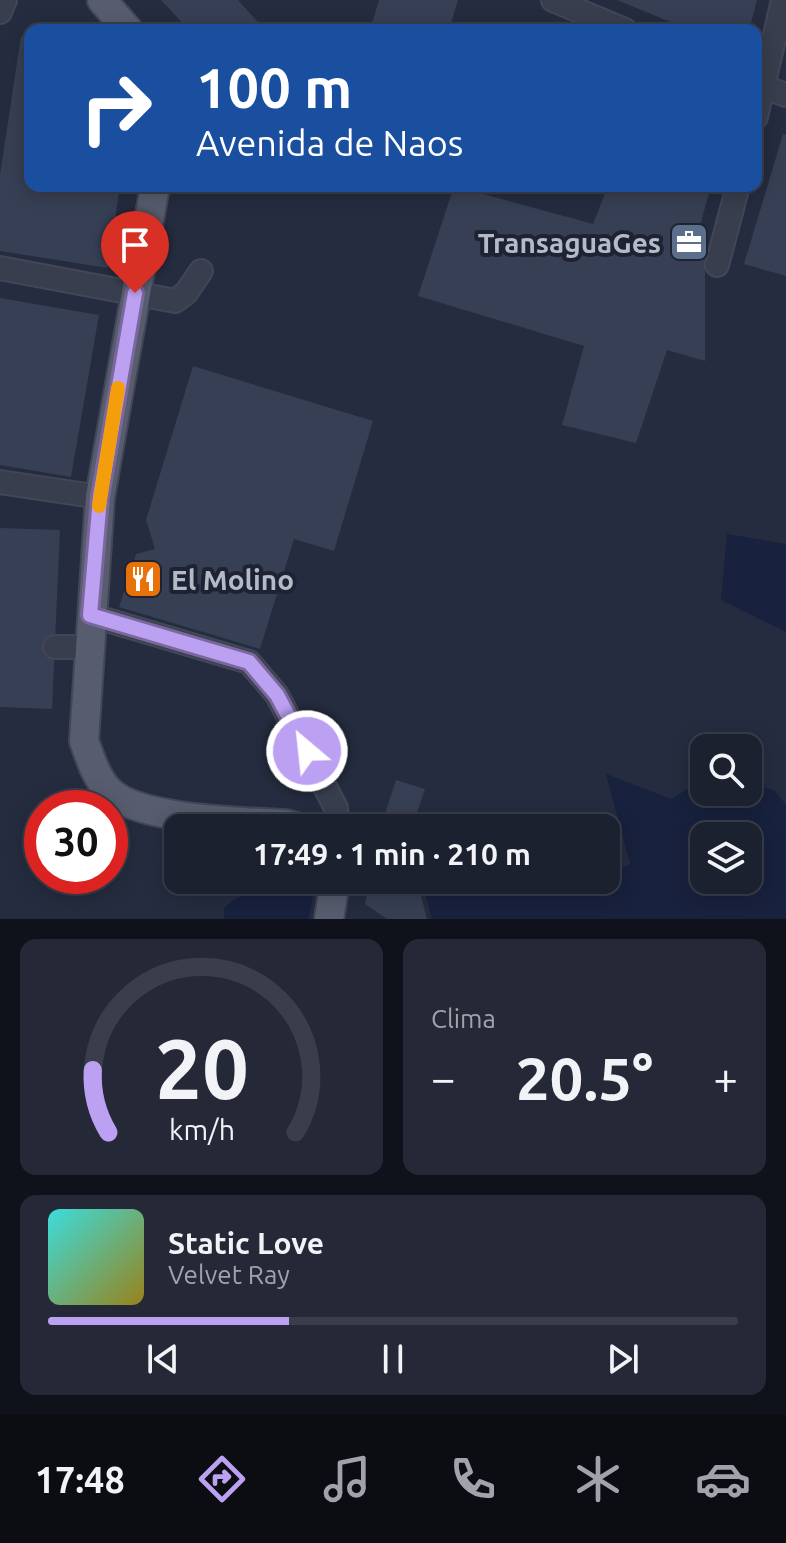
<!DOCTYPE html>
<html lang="es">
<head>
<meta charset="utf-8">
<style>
	body { margin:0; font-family:Ubuntu,sans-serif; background:#252937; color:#f1f3f6; height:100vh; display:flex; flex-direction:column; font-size:30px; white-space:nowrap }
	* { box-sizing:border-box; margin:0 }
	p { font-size:26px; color:#a0a3aa }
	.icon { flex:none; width:44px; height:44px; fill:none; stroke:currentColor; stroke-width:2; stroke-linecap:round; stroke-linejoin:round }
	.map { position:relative; height:919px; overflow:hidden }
	.drawer { display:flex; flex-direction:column; gap:20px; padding:20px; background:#0f121a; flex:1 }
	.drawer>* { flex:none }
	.guide { position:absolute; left:24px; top:24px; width:738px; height:168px; border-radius:16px; box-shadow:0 4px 20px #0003,0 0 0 2px #3a3e4b; background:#1a4fa0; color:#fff; overflow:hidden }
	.controls { position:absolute; left:690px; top:734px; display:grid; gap:16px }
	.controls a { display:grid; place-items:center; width:72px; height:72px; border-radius:16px; background:#1c212f; box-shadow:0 4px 20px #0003,0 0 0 2px #3a3e4b; font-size:40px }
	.speed { position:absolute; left:24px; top:790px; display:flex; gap:16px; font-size:40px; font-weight:700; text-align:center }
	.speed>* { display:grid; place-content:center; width:104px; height:104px; border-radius:50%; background:#1c212f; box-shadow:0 4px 20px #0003,0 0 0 2px #3a3e4b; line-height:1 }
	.speed .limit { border:12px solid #d22; background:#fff; color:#111 }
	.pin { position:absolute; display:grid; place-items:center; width:68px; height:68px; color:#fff; margin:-82px -34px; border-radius:50% 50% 50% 0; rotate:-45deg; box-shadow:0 0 8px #0007 }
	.pin .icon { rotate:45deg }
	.me { position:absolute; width:88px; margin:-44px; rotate:332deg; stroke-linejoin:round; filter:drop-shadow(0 0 6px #0008) }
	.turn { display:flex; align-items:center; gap:28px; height:168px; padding:0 40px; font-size:36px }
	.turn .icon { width:104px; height:104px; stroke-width:2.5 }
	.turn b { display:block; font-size:56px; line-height:68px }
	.big { font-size:60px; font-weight:600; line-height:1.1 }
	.drawer .widget { flex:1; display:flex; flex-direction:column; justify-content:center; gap:12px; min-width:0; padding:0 28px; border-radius:16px; background:#252937 }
	.drawer .dial { align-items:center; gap:0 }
	.dial svg { height:208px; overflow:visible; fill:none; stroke:#3a3e4b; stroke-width:7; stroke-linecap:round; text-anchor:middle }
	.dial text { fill:#f1f3f6; stroke:none }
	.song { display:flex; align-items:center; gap:24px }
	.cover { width:96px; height:96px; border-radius:12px; background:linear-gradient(135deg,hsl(180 70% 55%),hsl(50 70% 35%)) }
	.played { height:8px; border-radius:4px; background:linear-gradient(90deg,#bca0f2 35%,#3a3e4b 35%) }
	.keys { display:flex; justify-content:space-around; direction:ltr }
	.heat { display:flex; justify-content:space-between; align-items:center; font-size:44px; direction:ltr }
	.drawer .tiles { flex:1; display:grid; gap:20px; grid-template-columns:1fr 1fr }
	.widget:last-child { grid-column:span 2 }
	.trip { position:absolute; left:164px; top:814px; width:456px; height:80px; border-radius:16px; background:#1c212f; box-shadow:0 4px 20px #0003,0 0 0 2px #3a3e4b; font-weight:600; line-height:80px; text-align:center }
	.tab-bar { display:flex; height:128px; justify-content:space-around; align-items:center; background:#0b0d13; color:#a0a3aa }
	.tab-bar .icon { width:56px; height:56px }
	.tab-bar .active { color:#bca0f2 }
	.tab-bar b { font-size:36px; color:#f1f3f6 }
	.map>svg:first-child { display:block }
	.water { fill:#18213d; fill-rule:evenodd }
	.building { fill:#373f54 }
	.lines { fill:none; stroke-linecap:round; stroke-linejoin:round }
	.minor-casing { stroke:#424758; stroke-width:26 }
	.major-casing { stroke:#424758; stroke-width:32 }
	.minor { stroke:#393e4e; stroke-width:22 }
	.major { stroke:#575d6e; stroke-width:28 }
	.route-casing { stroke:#7a689d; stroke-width:20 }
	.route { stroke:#bca0f2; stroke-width:14 }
	.slow { stroke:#f59e0b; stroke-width:14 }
	.labels { text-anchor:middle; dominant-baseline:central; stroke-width:8; stroke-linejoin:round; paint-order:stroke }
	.poi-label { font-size:28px; font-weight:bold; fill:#b5bac9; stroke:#1e2334; text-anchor:end }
</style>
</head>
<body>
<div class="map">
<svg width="786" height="919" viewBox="0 0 786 919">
	<rect width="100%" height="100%" fill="#252c3f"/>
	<path class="water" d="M727,534L786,544V632L721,600Z
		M606,774L671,799L704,779V792H748V781L775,791L786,805V919H432L422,880H579L581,886L595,880H606V875L630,864ZM704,836H748V880H704Z
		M287,880H315L309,919H224V908C241,891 265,890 287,880Z"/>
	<path class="building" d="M161,0H238L265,30H189Z
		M379,0H458L449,30H370Z
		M617,0H757L749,30H690Z
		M21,36L30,37V186H120L108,268L0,251V175Z
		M783,134L786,135V276L744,264Z
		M454,186L593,224L608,186H711L693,251L705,254V361L667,350L636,443L562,425L584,346L418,296Z
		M0,298L99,315L71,477L0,465Z
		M193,366L373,421L334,551L294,539L260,649L119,607L136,554L155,549L146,520Z
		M0,528L60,530L52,709L0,707Z
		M396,780L425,789L412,828L383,820Z
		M370,880H417L427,919H387L365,904Z"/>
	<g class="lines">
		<defs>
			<path id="minor" d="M553,0L625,30
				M0,12L5,0
				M756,84L786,95
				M756,117L783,0
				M717,265L738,186
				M0,268L175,301L186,293L201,271
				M0,482L100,497
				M90,615L249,662L277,695L336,808V820L326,828
				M55,647H89"/>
			<path id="major" d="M102,0L128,30
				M155,186L100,497L84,741C90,757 96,778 109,791C138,820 243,822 285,824L299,828
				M329,919L335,880"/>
		</defs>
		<use href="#minor" class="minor-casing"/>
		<use href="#major" class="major-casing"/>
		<use href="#minor" class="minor"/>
		<use href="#major" class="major"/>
	</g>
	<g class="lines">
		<defs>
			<path id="route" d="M135,293L100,497L90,615L249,662L277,695L307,751"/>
		</defs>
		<use href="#route" class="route-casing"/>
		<use href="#route" class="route"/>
		<path class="slow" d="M99,506L118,388"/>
	</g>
	<defs>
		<symbol id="office-square" viewBox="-11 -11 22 22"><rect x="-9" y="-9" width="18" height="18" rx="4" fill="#5c6f8a" stroke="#1e2334"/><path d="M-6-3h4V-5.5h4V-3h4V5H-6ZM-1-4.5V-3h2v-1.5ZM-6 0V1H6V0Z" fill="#fff"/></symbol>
		<symbol id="restaurant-square" viewBox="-11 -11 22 22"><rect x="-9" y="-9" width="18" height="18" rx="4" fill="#e8710a" stroke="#1e2334"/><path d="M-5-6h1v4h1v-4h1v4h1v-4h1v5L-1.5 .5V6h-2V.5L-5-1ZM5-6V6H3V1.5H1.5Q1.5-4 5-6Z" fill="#fff"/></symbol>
	</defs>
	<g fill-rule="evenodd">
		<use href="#office-square" x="667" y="220" width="44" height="44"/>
		<use href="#restaurant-square" x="121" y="557" width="44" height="44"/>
	</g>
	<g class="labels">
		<g class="poi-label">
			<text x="661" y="242">TransaguaGes</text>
			<text x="171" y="579" text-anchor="start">El Molino</text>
		</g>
	</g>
</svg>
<div class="controls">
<a><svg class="icon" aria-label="search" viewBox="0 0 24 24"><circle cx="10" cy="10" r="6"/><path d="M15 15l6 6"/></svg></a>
<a><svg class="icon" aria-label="layers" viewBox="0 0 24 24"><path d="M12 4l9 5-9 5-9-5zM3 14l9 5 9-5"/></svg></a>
</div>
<div class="speed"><div class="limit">30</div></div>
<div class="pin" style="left:135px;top:293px;background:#d93025"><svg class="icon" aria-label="arrive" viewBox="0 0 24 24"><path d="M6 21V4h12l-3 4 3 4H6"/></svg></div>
<svg class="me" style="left:307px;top:751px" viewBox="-20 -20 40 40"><circle r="17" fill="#bca0f2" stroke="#fff" stroke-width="3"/><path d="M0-11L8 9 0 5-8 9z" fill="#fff"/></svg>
<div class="trip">17:49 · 1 min · 210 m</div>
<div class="guide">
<div class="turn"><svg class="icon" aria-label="right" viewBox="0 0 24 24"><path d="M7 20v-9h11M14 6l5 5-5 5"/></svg><div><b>100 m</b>Avenida de Naos</div></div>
</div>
</div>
<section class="drawer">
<div class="tiles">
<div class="widget dial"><svg viewBox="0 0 100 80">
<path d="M14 69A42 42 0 1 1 86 69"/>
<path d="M14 69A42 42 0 0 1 8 45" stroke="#bca0f2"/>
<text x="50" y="56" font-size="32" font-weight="700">20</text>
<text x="50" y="72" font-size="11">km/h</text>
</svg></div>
<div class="widget"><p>Clima</p>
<div class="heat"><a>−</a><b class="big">20.5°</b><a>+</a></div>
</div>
<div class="widget">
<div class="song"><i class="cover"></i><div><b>Static Love</b><p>Velvet Ray</p></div></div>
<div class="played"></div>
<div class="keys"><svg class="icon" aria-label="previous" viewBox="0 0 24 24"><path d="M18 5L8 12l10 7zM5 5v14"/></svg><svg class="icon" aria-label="pause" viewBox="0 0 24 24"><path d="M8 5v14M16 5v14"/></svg><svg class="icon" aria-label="next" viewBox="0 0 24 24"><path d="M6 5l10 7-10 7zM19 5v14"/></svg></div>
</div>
</div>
</section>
<nav class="tab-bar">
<b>17:48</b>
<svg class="icon active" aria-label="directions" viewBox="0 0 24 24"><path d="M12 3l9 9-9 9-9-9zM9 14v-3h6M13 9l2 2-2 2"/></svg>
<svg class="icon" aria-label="music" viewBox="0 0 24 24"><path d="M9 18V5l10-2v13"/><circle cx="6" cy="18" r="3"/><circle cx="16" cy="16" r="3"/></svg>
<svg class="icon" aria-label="phone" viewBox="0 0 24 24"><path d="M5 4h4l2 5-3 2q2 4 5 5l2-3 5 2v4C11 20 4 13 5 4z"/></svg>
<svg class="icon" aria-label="climate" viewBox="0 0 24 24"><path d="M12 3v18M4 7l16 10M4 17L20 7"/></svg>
<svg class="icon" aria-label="car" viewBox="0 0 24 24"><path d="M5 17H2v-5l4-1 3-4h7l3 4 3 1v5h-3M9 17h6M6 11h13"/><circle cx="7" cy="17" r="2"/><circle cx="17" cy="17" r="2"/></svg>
</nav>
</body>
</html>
